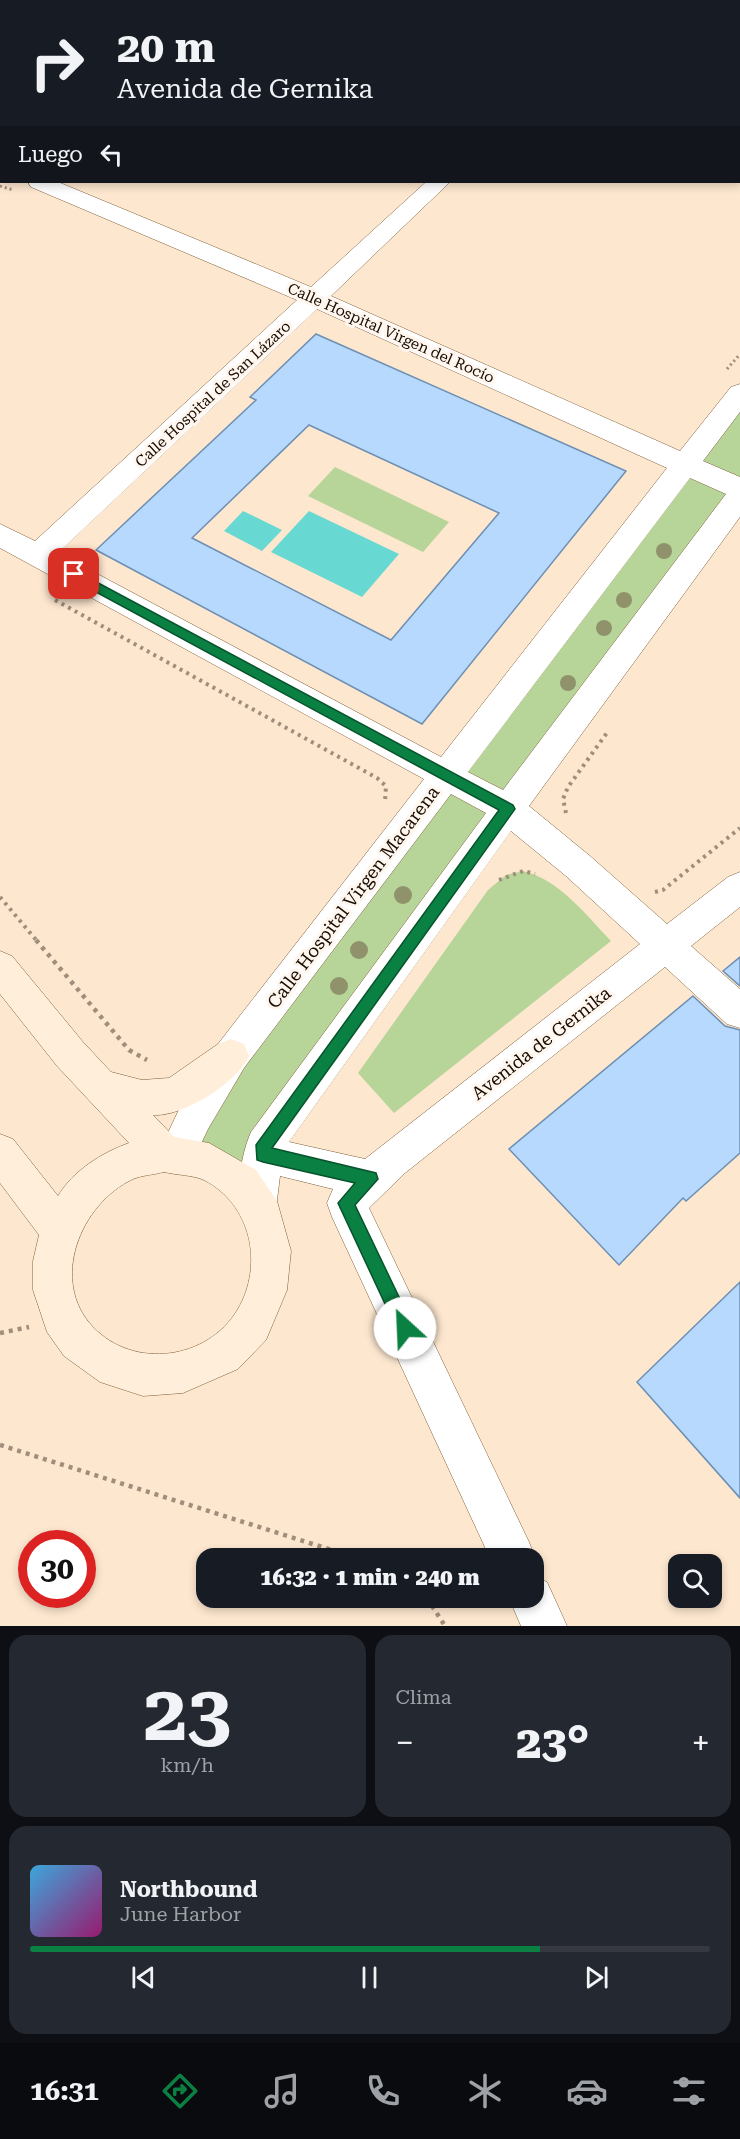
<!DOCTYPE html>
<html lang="es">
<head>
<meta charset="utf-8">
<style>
	body { margin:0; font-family:"Roboto Serif",serif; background:#242831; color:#f1f3f6; height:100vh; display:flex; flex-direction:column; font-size:22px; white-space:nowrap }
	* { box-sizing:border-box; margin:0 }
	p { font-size:20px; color:#9ea1a6 }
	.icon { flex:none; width:33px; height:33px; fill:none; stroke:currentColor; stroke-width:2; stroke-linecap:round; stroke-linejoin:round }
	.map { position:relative; height:1626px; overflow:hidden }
	.panel { display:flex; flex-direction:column; gap:9px; padding:9px; background:#0d0f14; flex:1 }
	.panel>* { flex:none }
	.banner { position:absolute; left:0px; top:0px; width:741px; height:183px; box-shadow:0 3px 9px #0003; background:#171b24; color:#f1f3f6; overflow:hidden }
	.tools { position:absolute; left:668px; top:1554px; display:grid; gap:12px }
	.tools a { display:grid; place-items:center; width:54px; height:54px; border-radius:12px; background:#171b24; box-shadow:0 3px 9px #0003; font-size:30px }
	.speed { position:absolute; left:18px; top:1530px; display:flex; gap:12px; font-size:30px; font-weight:700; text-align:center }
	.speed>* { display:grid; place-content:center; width:78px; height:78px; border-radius:50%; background:#171b24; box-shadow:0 3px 9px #0003; line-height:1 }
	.speed .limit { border:9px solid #d22; background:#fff; color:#111 }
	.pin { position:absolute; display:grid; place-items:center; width:51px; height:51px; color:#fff; margin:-26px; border-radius:12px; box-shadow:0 3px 9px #0006 }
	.me { position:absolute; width:66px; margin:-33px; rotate:335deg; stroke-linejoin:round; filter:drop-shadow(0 0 4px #0008) }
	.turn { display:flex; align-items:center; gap:21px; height:126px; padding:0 18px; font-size:27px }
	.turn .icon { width:78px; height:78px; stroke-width:2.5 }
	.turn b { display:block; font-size:42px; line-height:51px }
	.then { display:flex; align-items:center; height:57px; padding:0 18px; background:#0003; gap:12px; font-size:22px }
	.big { font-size:45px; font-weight:800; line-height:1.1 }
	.panel .widget { flex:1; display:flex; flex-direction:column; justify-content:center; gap:9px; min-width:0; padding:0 21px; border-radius:18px; background:#242831 }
	.panel .dial { align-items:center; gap:0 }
	.dial b { font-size:78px; line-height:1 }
	.song { display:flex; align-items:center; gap:18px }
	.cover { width:72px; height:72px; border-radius:9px; background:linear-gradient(135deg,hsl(200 70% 55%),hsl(320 70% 35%)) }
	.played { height:6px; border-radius:3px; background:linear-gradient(90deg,#0b8043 75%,#363941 75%) }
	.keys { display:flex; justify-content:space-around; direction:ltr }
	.heat { display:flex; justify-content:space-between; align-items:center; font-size:33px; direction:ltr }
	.panel .tiles { flex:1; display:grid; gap:9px; grid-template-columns:1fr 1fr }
	.widget:last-child { grid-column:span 2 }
	.trip { position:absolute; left:196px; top:1548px; width:348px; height:60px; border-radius:18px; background:#171b24; box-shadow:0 3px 9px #0003; font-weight:800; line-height:60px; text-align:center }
	.dock { display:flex; height:96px; justify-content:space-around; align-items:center; background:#090b0e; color:#9ea1a6 }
	.dock .icon { width:42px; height:42px }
	.dock .active { color:#0b8043 }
	.dock b { font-size:27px; color:#f1f3f6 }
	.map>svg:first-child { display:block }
	.green { fill:#b7d598 }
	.water { fill:#67d9d2 }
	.building { fill:#b6d9fd; stroke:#6c8fb3; stroke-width:1.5; fill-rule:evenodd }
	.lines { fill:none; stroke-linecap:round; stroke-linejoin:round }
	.minor-casing { stroke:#7f5f3a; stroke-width:1 }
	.secondary-casing { stroke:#7f5f3a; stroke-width:1 }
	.path-far2 { stroke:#a08e7c; stroke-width:3; stroke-dasharray:2 3; stroke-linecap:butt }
	.path-far1 { stroke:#a08e7c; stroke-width:4; stroke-dasharray:3 4.5; stroke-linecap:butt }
	.path { stroke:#a08e7c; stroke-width:4.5; stroke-dasharray:4 5; stroke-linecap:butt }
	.minor { fill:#fff; fill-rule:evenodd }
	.secondary { fill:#ffeeda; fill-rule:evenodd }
	.tree { fill:#90926b }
	.route { fill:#0b8043; stroke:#07532c; stroke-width:1.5 }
	.labels { text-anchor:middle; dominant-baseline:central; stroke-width:6; stroke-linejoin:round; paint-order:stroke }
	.far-street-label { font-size:15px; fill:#180c01; stroke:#fff7ef }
	.street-label { font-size:18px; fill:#180c01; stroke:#fff7ef }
</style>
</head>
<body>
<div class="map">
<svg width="740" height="1626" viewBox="0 0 740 1626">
	<rect width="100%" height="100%" fill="#fde7cf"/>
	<path class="green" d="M740,393V496L264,1145L258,1200L177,1154Z
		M335,467L449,522L423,552L308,496Z
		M523,871C560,880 586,915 611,941L394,1113L358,1073L488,890L506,875Z"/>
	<path class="water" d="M243,511L282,530L262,551L224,531Z
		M309,511L399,554L362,597L271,552Z"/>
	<path class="building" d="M316,334L626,471L422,724L96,550L256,400L250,397ZM309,425L499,513L391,640L192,538Z
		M740,957V986L723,971Z
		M693,996L725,1026L740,1030V1153L686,1201L683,1198L619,1265L509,1149Z
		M740,1282V1498L637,1382Z"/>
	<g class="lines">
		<defs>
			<path id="minor" d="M62,0H83L61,2Z
				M197,0H218L196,2Z
				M605,0H628L629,2H606Z
				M697,0H721L722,2H698Z
				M0,42H2L0,55Z
				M2,143V158H0V144Z
				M28,182H58L311,287L426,182H450L331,296L680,451L731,387L740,384V412L703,461L740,477V517L529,806L590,856L667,924L728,877L740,872V907L691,946L740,989V1028L727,1024L665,967L405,1173L369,1208L529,1542L535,1558L534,1561L490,1558L332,1217L327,1203L333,1189L280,1176L277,1200L272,1214L258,1219L244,1214C235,1191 241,1155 251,1132L486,813L451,794L244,1068L208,1129L190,1167L177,1172L164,1167L158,1154L182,1103L218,1044L424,779L0,548V524L35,541L297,300L31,187ZM317,309L667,468L441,757L58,553ZM690,478L726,494L503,790L468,772ZM511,831L566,876L640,944L365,1159L289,1142Z
				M534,1577L547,1582L567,1626H521L509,1598H534Z"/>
			<path id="secondary" d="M0,951L12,956L83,1042L111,1072L142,1080L169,1078L218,1044L231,1039L244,1044L249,1056C237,1083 183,1117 153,1115L174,1137L209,1143L256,1170L277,1201L291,1251L287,1290L266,1340L238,1369L183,1393L143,1396L100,1382L64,1356L47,1332L33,1290V1261L39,1235L0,1183V1134L13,1139L58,1196C73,1171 101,1153 129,1143L57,1066L0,994ZM164,1172C176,1175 193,1175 204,1180C251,1204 264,1264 238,1309C208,1360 134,1370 93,1327C49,1281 80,1204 133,1179C142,1175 154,1175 164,1172Z"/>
		</defs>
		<use href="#minor" class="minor-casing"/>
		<use href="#secondary" class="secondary-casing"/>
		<path class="path-far2" d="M110,0L114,2
			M125,0L129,2
			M571,0L575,2
			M0,186L13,190
			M727,369L740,354"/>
		<path class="path-far1" d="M55,600L377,778L386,786L385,801
			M566,813L563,799L568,787L609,730
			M499,880L523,871L535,874
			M655,892L663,890L740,828
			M0,897L37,941"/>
		<path class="path" d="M36,940L129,1050L147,1060
			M0,1333L29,1327
			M0,1445L357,1558
			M427,1598L445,1626"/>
		<use href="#minor" class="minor"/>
		<use href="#secondary" class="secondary"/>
	</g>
	<g class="tree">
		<circle cx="664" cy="551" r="8"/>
		<circle cx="624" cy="600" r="8"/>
		<circle cx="604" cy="628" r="8"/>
		<circle cx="568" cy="683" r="8"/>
		<circle cx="403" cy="895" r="9"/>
		<circle cx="359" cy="950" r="9"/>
		<circle cx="339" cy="986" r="9"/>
	</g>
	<path class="route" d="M74,570L513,805L515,809L272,1148L376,1173L378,1179L355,1205L411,1322L413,1328L411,1334L405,1337L399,1334L338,1203L355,1183L263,1162L257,1160L256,1145L499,810L70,578L68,574Z"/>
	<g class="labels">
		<g class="far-street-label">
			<text transform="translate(391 333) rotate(24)">Calle Hospital Virgen del Rocío</text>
			<text transform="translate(213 394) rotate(-43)">Calle Hospital de San Lázaro</text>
		</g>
		<g class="street-label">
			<text transform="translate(353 897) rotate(-53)">Calle Hospital Virgen Macarena</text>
			<text transform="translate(541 1043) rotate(-38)">Avenida de Gernika</text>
		</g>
	</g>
</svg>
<div class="tools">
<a><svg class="icon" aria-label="search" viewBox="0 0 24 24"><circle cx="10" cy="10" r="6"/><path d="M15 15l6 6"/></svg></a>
</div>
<div class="speed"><div class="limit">30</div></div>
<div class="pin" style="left:74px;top:574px;background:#d93025"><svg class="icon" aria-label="arrive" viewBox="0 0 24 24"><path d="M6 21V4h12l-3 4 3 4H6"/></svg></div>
<svg class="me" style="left:405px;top:1328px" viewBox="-20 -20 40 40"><circle r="19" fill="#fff"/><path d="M0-13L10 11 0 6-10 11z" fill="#0b8043"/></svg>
<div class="trip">16:32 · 1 min · 240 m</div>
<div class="banner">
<div class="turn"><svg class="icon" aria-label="right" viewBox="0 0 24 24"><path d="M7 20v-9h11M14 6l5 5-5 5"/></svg><div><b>20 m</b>Avenida de Gernika</div></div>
<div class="then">Luego<svg class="icon" aria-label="left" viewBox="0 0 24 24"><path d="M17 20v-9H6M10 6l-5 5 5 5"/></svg></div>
</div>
</div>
<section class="panel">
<div class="tiles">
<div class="widget dial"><b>23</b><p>km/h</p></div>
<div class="widget"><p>Clima</p>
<div class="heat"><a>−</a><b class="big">23°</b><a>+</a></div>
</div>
<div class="widget">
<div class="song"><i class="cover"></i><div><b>Northbound</b><p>June Harbor</p></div></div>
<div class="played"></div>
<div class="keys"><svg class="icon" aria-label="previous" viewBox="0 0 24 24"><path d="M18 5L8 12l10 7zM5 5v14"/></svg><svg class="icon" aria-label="pause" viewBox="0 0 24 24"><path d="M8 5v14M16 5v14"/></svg><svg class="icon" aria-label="next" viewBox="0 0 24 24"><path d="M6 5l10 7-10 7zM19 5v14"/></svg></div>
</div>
</div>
</section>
<nav class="dock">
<b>16:31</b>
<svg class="icon active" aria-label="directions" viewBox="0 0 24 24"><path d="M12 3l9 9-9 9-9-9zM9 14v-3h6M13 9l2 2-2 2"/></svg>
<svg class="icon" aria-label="music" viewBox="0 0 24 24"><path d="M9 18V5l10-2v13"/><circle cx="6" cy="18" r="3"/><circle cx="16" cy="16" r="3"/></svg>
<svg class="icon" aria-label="phone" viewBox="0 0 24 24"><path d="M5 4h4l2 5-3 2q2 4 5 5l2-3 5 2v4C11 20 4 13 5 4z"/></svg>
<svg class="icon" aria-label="climate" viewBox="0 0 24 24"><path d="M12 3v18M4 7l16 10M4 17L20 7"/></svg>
<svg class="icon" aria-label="car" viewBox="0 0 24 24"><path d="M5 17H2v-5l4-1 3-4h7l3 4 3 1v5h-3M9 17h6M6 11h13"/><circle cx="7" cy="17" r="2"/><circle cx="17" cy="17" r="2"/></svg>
<svg class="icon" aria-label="filters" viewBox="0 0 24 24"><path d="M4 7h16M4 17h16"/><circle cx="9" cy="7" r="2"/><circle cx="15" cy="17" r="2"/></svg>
</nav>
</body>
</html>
